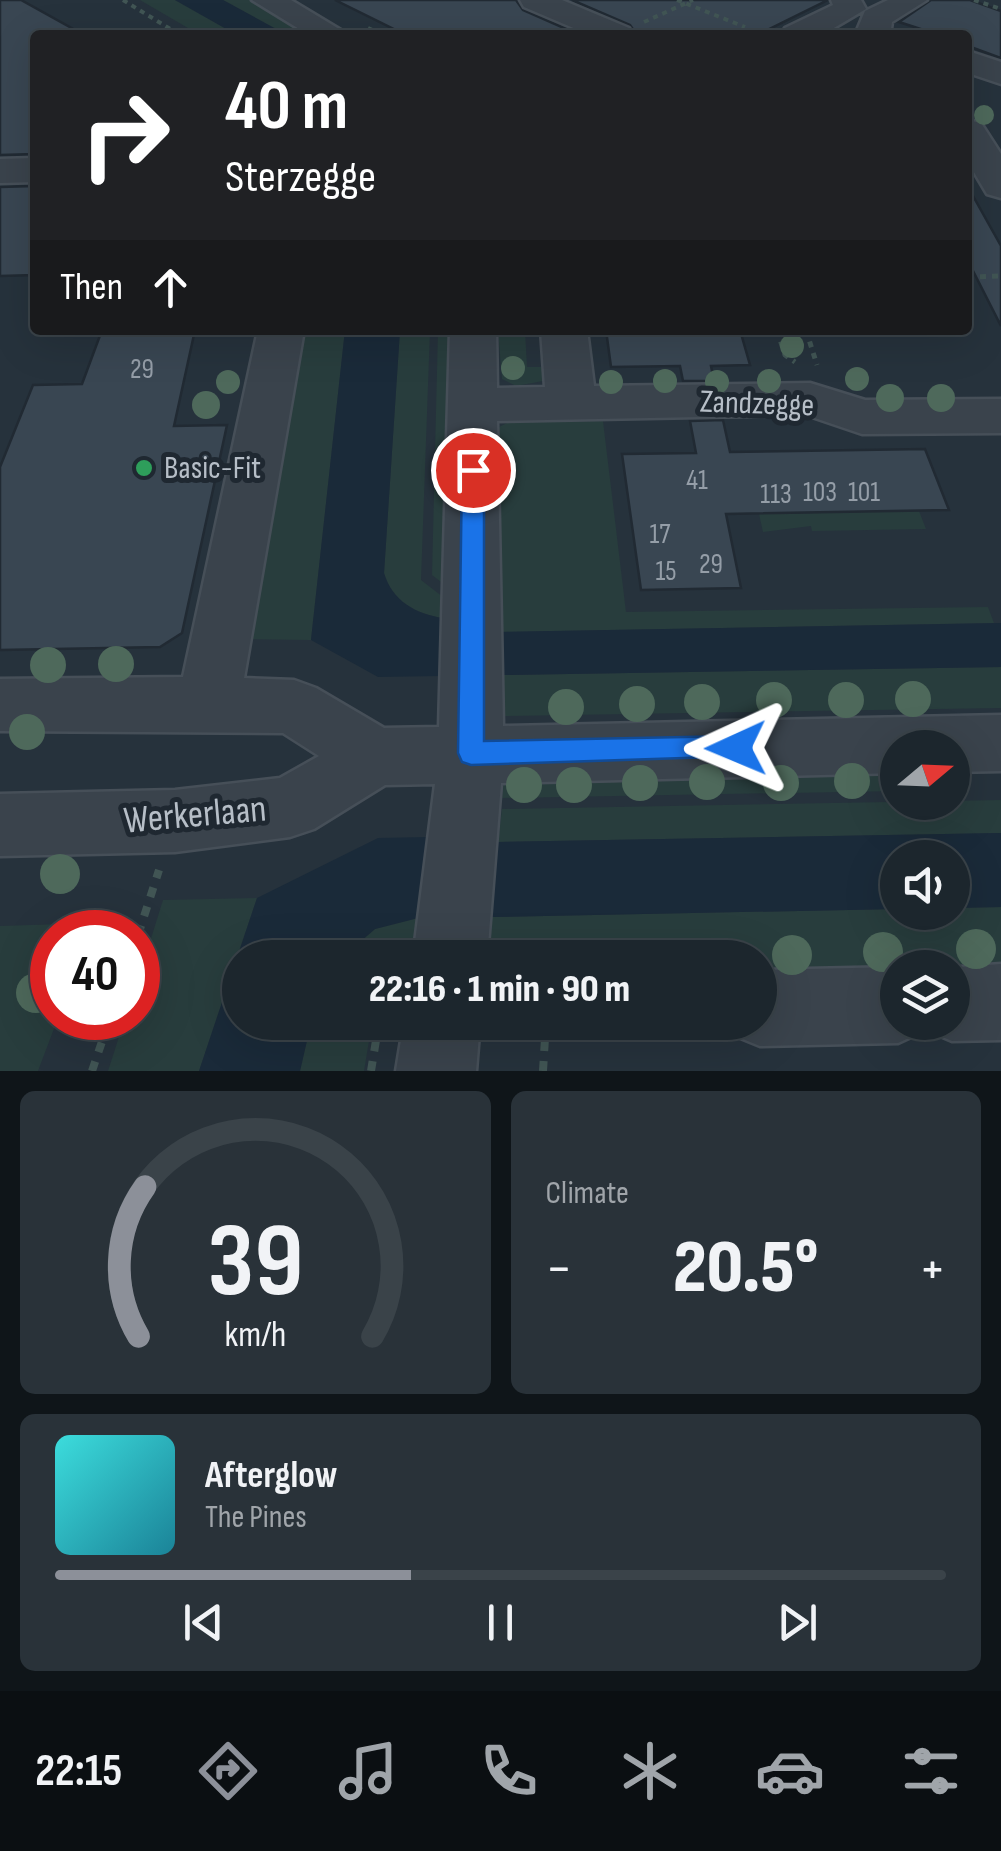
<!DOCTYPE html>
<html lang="en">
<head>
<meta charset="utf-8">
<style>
	body { margin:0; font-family:"Sofia Sans Condensed",sans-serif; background:#293239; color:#f1f3f6; height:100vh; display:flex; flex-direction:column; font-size:38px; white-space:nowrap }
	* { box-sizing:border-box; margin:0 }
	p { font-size:32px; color:#a0a5aa }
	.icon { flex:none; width:55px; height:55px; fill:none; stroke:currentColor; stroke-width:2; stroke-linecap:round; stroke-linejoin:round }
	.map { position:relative; height:1071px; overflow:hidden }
	.side { display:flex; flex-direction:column; gap:20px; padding:20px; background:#0f1519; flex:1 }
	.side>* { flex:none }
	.banner { position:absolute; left:30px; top:30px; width:942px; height:305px; border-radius:10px; box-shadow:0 10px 40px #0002,0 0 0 2px #3a4349; background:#202124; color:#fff; overflow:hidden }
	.needle { width:65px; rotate:71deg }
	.tools { position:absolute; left:880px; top:730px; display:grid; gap:20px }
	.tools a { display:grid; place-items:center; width:90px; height:90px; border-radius:50%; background:#1c262d; box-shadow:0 10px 40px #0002,0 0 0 2px #3a4349; font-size:50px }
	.speed { position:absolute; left:30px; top:910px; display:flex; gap:20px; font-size:50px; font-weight:700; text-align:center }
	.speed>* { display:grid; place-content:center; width:130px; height:130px; border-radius:50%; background:#1c262d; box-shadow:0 10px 40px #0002,0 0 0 2px #3a4349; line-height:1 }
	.speed .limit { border:15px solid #d22; background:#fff; color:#111 }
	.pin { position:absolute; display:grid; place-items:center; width:85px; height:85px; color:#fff; margin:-42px; border:5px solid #fff; border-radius:50%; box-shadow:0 2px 10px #0007 }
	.me { position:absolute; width:110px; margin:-55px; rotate:269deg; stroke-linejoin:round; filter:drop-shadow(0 0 8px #0008) }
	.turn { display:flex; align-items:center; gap:35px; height:210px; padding:0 30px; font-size:45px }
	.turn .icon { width:130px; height:130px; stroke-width:2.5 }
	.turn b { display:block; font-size:70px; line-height:85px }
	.then { display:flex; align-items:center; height:95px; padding:0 30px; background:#0003; gap:20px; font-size:38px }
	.big { font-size:75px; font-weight:800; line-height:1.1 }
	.side .widget { flex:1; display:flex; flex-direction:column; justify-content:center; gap:15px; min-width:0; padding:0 35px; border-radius:15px; background:#293239 }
	.side .dial { align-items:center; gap:0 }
	.dial svg { height:260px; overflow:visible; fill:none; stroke:#3a4349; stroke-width:7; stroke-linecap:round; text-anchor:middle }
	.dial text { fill:#f1f3f6; stroke:none }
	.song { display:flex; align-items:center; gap:30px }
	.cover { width:120px; height:120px; border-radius:15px; background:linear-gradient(135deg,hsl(180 70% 55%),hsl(190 70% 35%)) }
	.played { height:10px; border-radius:5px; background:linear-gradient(90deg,#8c9099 40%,#3a4349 40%) }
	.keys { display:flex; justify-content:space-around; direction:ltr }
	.heat { display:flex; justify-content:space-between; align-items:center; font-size:55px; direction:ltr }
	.side .tiles { flex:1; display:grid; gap:20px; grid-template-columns:1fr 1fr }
	.widget:last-child { grid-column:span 2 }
	.trip { position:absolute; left:222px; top:940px; width:555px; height:100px; border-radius:50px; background:#1c262d; box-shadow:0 10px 40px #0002,0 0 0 2px #3a4349; font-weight:800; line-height:100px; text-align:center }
	.dock { display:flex; height:160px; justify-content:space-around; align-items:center; background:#0b0f12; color:#a0a5aa }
	.dock .icon { width:70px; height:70px }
	.dock .current { color:#8c9099 }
	.dock b { font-size:45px; color:#f1f3f6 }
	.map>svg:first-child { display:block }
	.green { fill:#283d3d }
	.water { fill:#1a2a39 }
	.building { fill:#394652; stroke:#212a33; stroke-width:2.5 }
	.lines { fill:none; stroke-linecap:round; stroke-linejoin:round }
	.minor-casing { stroke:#464f58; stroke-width:5 }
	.path-far2 { stroke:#415554; stroke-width:4; stroke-dasharray:5 5; stroke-linecap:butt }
	.path-far1 { stroke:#415554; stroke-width:5; stroke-dasharray:6 6; stroke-linecap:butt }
	.path { stroke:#415554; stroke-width:8; stroke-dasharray:10 10; stroke-linecap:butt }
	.minor { fill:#3a434c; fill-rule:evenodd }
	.tree { fill:#4e695b }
	.route { fill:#1a73e8; stroke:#114b97; stroke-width:2.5 }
	.leisure-dot { fill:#2e9e5b; stroke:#1f2831; stroke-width:4 }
	.labels { text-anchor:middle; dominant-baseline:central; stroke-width:10; stroke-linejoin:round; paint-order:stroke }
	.number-label { font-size:28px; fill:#959ea8 }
	.street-label { font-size:32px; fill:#b6bec7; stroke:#1f2831 }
	.poi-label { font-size:32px; fill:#b6bec7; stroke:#1f2831; text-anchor:start }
	.near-street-label { font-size:38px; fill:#b6bec7; stroke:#1f2831 }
</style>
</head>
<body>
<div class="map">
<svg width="1001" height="1071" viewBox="0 0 1001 1071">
	<rect width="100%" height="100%" fill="#26323c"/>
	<path class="green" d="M140,0H175L237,35H200Z
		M223,0H252L318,35H287Z
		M290,330H345L311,640L237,639Z
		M400,330H430L421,580L443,597V618C416,614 392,601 384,573Z
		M438,330H458L454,592L432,575Z
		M498,330H525L527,367H545L543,381L516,386L502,379Z
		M603,421L626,612L988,607L994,623L502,632L499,427L509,422Z
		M919,511L926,529L812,531L811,526L763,532L759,514Z
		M1001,667V708L504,716L503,675Z
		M897,773V791L502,798L504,780Z
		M1001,800V833L498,842L502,809Z
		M257,898L199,1071H108L125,1018H138V980L163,900Z
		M1001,907V964L760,968V958L488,957L491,917L897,909L898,912H952L953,908Z
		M418,918L413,957L342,958L375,929Z
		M93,923L89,932H52V1018H58L38,1071H0V926Z
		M311,1023H372L364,1071H300Z"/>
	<path class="water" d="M175,0H223L287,35H237Z
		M345,330H400L384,573C392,601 416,614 443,618V633L1001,623V667L503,675L502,663L441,676L378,677L311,640Z
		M1001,833V907L953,908L952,858H898L897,909L491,917L492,900L423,895L418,918L375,929L342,957L240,958V1022L311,1023L300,1071H199L257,898L378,838L430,837L428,854L496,859L498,842Z"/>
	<path class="building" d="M0,0H21L84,35H35V154L0,155Z
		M335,0H516L523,10L580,35H406Z
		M572,0H828L757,35H637L630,25Z
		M931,0H970L1001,11V58L968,46V35H939L899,22Z
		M35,186V275L0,276V187Z
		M968,187L1001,246V326L968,261Z
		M102,330H195L174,426L227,425L182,633L160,647L0,650V467L33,385L82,384Z
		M606,330H740L750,365L711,366L714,381H683L680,366L611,367Z
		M723,420L730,452L925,449L949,510L726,514L741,588L641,590L622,454L696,453L690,421Z"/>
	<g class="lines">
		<defs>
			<path id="minor" d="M252,0H291L349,35H309Z
				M520,0H562L629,28L633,35H590L524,7Z
				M831,0H861L866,9L822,35H781L785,28L833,5Z
				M888,0H927L892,22L890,35H855L865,11Z
				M968,51L1001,62V84L968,73Z
				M968,120L981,123L1001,154V198L987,194L968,162Z
				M35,158V182L0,183V159Z
				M258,330H304L244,678L294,680L316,688L384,728L439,727L450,330H496L497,388L545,387L541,330H587L594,386L810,383L865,400L1001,399V433L862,434L806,415L497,421L503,726L1001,715V771L952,772V748H898V773L501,783L487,958H413L435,784L385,785L314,829L290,837L175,852L0,856V794L175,790L280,778L319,756L283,733L0,731V679L183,677Z
				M1001,964V1040L952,1041L926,1030L898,1043L760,1046L733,1035L728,1022H760V970L898,967V1022H952V968H946Z
				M404,1022H480L476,1071H396Z"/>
		</defs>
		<use href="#minor" class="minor-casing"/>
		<path class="path-far2" d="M123,0L180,35
			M677,0L745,27
			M974,0L1001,9
			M644,22L693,0
			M368,28L383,35"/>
		<path class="path-far1" d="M968,277L1001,276
			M777,330L785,355L795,362
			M806,330L817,365"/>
		<path class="path" d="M138,935L159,870
			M92,1071L110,1018
			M371,1071L379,1022
			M543,1071L546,1022"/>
		<use href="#minor" class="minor"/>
	</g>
	<g class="tree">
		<circle cx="984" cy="115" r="10"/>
		<circle cx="792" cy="346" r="12"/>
		<circle cx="513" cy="368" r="12"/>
		<circle cx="857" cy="379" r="12"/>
		<circle cx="665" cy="381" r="12"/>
		<circle cx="769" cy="381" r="12"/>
		<circle cx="228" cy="382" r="12"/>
		<circle cx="611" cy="382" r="12"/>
		<circle cx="717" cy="382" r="12"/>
		<circle cx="890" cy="398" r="14"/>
		<circle cx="941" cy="398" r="14"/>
		<circle cx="206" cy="405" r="14"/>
		<circle cx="116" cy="664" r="18"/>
		<circle cx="48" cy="665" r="18"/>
		<circle cx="913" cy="699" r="18"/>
		<circle cx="774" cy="700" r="18"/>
		<circle cx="846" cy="700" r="18"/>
		<circle cx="702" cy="702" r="18"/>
		<circle cx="637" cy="704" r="18"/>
		<circle cx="566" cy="707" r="18"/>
		<circle cx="27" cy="732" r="18"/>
		<circle cx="852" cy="781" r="18"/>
		<circle cx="707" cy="782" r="18"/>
		<circle cx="640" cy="783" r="18"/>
		<circle cx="781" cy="783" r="18"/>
		<circle cx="524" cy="785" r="18"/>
		<circle cx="574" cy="785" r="18"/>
		<circle cx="60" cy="874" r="20"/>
		<circle cx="976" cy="949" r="20"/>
		<circle cx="883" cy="952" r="20"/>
		<circle cx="792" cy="955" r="20"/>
		<circle cx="36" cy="993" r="20"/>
	</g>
	<path class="route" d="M473,462L484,470V741L736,736L745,740L749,748L745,756L471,765L462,762L458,753L462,470Z"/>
	<circle class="leisure-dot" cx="144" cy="468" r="10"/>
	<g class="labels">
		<g class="number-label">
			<text x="142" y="369">29</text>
			<text x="697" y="480">41</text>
			<text x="820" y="492">103</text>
			<text x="864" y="492">101</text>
			<text x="776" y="494">113</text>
			<text x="660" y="534">17</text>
			<text x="711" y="564">29</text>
			<text x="666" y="571">15</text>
		</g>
		<g class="street-label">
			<text transform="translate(757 404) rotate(2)">Zandzegge</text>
		</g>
		<g class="poi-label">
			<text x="164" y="468">Basic-Fit</text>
		</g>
		<g class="near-street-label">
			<text transform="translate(195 815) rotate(-5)">Werkerlaan</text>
		</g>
	</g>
</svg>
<div class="tools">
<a><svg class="needle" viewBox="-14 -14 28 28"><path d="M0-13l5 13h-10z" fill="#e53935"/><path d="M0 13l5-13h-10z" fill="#a0a5aa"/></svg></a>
<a><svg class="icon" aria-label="sound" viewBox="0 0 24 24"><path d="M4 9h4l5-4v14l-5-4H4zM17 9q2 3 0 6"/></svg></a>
<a><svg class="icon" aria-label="layers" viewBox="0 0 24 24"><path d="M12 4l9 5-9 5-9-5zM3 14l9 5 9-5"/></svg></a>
</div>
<div class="speed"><div class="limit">40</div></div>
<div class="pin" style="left:473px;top:470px;background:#d93025"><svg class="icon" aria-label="arrive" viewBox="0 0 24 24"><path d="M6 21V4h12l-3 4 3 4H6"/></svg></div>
<svg class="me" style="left:736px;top:748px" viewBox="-20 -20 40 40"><path d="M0-17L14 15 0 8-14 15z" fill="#1a73e8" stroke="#fff" stroke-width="4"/></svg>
<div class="trip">22:16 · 1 min · 90 m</div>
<div class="banner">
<div class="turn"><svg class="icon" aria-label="right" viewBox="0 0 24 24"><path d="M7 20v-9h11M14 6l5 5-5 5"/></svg><div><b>40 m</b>Sterzegge</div></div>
<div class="then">Then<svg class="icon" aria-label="ahead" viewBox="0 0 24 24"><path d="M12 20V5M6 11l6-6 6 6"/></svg></div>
</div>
</div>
<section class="side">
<div class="tiles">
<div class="widget dial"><svg viewBox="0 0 100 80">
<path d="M14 69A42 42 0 1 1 86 69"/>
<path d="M14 69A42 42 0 0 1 16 23" stroke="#8c9099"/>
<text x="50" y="56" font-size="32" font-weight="700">39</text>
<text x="50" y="72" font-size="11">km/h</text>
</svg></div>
<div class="widget"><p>Climate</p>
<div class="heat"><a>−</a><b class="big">20.5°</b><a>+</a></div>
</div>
<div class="widget">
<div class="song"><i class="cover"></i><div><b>Afterglow</b><p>The Pines</p></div></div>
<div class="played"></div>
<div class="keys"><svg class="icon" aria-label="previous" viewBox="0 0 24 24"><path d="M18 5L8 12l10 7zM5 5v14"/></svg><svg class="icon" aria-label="pause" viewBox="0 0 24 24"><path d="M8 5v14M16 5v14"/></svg><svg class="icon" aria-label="next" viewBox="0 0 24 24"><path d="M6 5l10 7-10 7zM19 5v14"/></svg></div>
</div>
</div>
</section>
<nav class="dock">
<b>22:15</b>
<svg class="icon current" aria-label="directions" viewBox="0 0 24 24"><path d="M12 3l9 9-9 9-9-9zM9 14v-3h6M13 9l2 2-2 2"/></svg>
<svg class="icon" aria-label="music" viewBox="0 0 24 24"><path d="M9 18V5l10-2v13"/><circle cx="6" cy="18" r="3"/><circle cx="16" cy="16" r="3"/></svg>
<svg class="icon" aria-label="phone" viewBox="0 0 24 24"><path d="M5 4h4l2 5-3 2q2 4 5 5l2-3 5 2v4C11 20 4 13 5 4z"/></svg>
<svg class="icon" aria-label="climate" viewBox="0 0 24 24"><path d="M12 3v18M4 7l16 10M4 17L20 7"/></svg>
<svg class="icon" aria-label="car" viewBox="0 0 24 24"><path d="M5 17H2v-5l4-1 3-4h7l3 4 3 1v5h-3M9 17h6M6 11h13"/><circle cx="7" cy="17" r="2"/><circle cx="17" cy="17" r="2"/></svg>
<svg class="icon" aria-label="filters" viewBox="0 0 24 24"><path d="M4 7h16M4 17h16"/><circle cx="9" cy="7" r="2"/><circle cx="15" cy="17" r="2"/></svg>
</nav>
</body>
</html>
